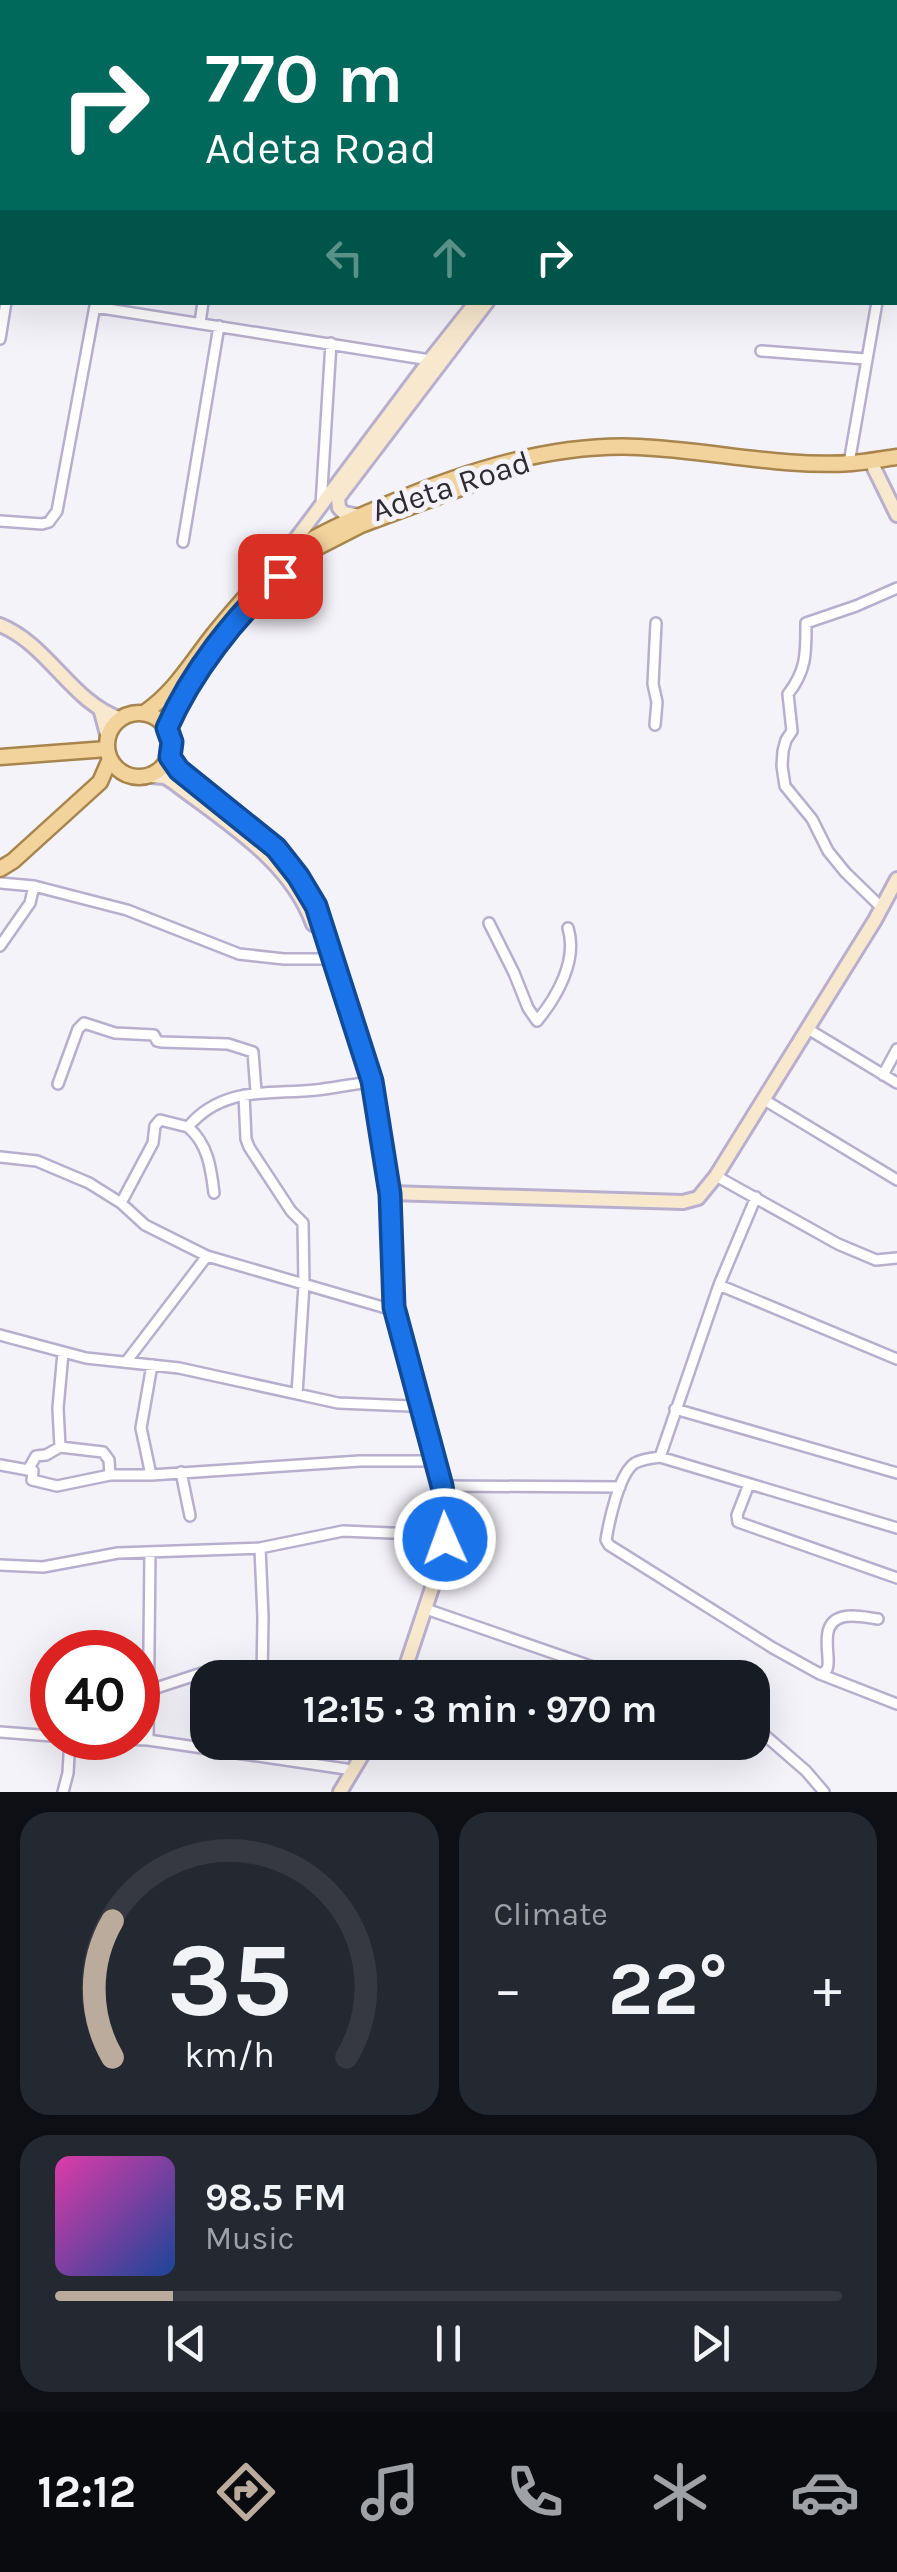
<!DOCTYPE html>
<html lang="en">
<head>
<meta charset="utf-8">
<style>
	body { margin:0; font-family:Karla,sans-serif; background:#242831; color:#f1f3f6; height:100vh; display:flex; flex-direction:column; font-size:38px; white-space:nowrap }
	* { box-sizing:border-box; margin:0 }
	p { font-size:32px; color:#9ea1a6 }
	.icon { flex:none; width:55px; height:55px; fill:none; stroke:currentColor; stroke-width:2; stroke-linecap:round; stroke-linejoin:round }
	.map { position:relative; height:1792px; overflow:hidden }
	.panel { display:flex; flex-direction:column; gap:20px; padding:20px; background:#0d0f14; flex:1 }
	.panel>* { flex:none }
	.top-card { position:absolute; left:0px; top:0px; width:898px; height:305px; box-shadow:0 10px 40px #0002; background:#00695c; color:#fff; overflow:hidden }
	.speed { position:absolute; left:30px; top:1630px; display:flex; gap:20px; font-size:50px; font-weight:700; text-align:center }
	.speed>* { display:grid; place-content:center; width:130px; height:130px; border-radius:50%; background:#171b24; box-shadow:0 10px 40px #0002; line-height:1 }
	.speed .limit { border:15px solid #d22; background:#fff; color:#111 }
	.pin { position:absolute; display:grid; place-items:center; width:85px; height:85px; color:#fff; margin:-42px; border-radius:20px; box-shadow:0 5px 15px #0006 }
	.me { position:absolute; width:110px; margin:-55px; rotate:358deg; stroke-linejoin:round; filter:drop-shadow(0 0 8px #0008) }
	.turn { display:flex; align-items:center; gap:35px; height:210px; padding:0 40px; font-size:45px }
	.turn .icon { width:130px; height:130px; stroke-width:2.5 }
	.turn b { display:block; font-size:70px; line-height:85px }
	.lanes { display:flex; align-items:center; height:95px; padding:0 40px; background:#0003; justify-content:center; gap:50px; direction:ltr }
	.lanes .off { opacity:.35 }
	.big { font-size:75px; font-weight:700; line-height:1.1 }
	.panel .widget { flex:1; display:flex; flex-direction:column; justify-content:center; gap:15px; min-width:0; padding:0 35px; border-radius:30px; background:#242831 }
	.panel .dial { align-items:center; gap:0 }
	.dial svg { height:260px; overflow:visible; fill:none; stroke:#363941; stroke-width:7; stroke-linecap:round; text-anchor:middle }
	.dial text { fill:#f1f3f6; stroke:none }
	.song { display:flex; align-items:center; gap:30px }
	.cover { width:120px; height:120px; border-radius:15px; background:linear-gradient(135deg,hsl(320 70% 55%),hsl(220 70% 35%)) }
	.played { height:10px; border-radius:5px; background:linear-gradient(90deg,#baab9c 15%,#363941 15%) }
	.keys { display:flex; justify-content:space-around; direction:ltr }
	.heat { display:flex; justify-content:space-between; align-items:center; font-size:55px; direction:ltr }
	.panel .tiles { flex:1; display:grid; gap:20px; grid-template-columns:1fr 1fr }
	.widget:last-child { grid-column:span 2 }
	.trip { position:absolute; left:190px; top:1660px; width:580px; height:100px; border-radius:30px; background:#171b24; box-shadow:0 10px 40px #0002; font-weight:700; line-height:100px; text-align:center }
	.menu { display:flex; height:160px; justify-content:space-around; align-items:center; background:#090b0e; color:#9ea1a6 }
	.menu .icon { width:70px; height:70px }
	.menu .active { color:#baab9c }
	.menu b { font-size:45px; color:#f1f3f6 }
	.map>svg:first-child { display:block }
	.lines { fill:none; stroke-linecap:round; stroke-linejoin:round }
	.street-casing { stroke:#b8afcf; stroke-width:14 }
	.secondary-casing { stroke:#b8afcf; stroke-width:18 }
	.primary-casing { stroke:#a8854d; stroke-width:19 }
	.street { stroke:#fff; stroke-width:9 }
	.secondary { stroke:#f8e9ce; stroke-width:12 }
	.primary { stroke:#f2d39c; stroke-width:14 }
	.route-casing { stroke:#114b97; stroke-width:25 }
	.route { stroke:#1a73e8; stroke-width:18 }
	.labels { text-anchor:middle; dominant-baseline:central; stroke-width:10; stroke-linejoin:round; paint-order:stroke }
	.street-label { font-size:32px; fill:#2e2a36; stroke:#f5f3fa }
</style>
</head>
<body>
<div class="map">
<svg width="897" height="1792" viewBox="0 0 897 1792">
	<rect width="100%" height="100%" fill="#f5f3fa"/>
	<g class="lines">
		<defs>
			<path id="street" d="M55,2V0
				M147,2V0
				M249,2V0
				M333,2L334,0
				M422,2V0
				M815,2V0
				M895,88H897
				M895,208L897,197
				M0,292L2,293
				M95,307L430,360
				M200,323L203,302
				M0,339L6,302
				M761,351L866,359
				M849,463L877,302
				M321,505L331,343
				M0,521L42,524L49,522L57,511L95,306
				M183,542L219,326
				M655,725L657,702L653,684L656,623
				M0,883L34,886L127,910L239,954L284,959H326
				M882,908L845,872L828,851L812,819L785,786L782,766L783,751L786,740L792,731L788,694C807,670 806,652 806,623L856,606L897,588
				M489,923L514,973L528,1008L537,1021C557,997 578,960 568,928
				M0,946L30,903L34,886
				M808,1029L897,1083
				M883,1075L897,1049
				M58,1084L78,1029L84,1023L115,1033L154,1035L157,1041L161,1042L228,1044L253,1052L256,1092
				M244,1095L246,1139L249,1147L291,1211L303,1223L304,1285L297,1394
				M763,1099L897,1180
				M188,1127C208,1144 211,1168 214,1193
				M0,1157L37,1161L89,1183L121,1203L145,1225L207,1256L386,1308
				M716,1176L838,1244L876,1260L897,1258
				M121,1203L153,1143L155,1126L160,1120L188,1127C223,1085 271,1095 316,1090C332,1088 348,1085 364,1083
				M719,1285L897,1359
				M0,1335L86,1358L179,1368L338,1403L410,1406
				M126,1362L207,1256
				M675,1409L897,1473
				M60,1447L58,1408L63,1353
				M660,1457L719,1285L756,1197
				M0,1465L28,1470L36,1456L46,1455L60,1447L103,1452L109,1460L110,1475H151L360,1461H428
				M28,1470L33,1471L32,1480L57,1486L110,1475
				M181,1472L190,1516
				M151,1475L141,1428L152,1365
				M749,1484L737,1515L738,1522L897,1578
				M442,1486L620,1487
				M897,1528L660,1457C652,1458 642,1459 635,1463C619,1473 609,1522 606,1540L609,1545L773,1648L820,1674L897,1704
				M260,1548L263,1617L262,1678
				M0,1565L43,1567L118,1553L260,1548L343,1531L415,1534L439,1538
				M426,1609L625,1678
				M820,1674C822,1673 825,1672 827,1669C833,1658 813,1616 852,1616C861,1616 870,1618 878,1619
				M150,1690L202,1673L240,1678
				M752,1724L806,1771L824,1792
				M0,1732L52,1736
				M94,1738L148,1740L346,1769
				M148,1740L150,1552
				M63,1792L68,1773L70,1738"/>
			<path id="secondary" d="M682,2L683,0
				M874,468L897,515
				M359,516L344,513L339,508L338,498L487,302
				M281,559L430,360L476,302
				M0,625C49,645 71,702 121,719
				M101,712L108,738
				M170,757L179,770L276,847L298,876L316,907L372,1081L390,1193L394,1307L418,1404L436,1459L446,1509L442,1558L402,1678
				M150,776L165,777L173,782C225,822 290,860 313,924
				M390,1193L683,1202L698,1198L716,1176L875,920L897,879
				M340,1792L370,1742"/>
			<path id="primary" d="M261,592L318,547L361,525L485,479
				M144,713C175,692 191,663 214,634C241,601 270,567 306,543C332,527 360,516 388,504C466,471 553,443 639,447C708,450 784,468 852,463C867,462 882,459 897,457
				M107 745a32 32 0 1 1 64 0a32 32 0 1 1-64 0Z
				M167,728L177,705L225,636
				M0,757L107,749
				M0,869L13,861L100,782L110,759"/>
		</defs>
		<use href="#street" class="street-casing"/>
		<use href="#secondary" class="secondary-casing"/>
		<use href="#primary" class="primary-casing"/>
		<use href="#street" class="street"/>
		<use href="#secondary" class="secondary"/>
		<use href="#primary" class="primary"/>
	</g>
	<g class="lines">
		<defs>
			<path id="route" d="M280,576C235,616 191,673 167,728L172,742L170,757L179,770L276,848L298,876L316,906L372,1081L390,1194L394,1307L442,1486L446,1510L445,1539"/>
		</defs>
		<use href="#route" class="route-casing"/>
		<use href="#route" class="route"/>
	</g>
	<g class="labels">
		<g class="street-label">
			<text transform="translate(451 486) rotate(-18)">Adeta Road</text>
		</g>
	</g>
</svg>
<div class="speed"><div class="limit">40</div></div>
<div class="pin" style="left:280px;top:576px;background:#d93025"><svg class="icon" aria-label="arrive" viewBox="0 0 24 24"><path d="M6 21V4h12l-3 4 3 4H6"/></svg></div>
<svg class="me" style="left:445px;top:1539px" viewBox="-20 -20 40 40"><circle r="17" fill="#1a73e8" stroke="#fff" stroke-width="3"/><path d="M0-11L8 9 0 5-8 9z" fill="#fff"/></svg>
<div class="trip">12:15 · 3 min · 970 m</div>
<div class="top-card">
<div class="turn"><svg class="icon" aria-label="right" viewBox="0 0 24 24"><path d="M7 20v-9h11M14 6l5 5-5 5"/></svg><div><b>770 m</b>Adeta Road</div></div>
<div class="lanes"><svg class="icon off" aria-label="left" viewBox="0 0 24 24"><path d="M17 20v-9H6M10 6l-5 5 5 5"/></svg><svg class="icon off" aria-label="ahead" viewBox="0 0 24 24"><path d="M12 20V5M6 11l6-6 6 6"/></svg><svg class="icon" aria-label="right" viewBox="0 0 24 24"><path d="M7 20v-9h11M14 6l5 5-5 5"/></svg></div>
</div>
</div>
<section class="panel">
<div class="tiles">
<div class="widget dial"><svg viewBox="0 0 100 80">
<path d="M14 69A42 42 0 1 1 86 69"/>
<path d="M14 69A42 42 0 0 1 14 27" stroke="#baab9c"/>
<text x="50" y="56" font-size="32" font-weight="700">35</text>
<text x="50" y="72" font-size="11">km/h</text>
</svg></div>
<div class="widget"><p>Climate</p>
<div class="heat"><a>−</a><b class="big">22°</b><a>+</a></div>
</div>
<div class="widget">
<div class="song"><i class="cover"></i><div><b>98.5 FM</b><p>Music</p></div></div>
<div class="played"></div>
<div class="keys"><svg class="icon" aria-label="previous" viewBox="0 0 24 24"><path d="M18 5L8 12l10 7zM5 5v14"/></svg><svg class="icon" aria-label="pause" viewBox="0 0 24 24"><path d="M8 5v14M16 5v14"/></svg><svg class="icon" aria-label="next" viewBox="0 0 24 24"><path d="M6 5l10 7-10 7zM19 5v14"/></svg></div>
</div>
</div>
</section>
<nav class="menu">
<b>12:12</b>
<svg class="icon active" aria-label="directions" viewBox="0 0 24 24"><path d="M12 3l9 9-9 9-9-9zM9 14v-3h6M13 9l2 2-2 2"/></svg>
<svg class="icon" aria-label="music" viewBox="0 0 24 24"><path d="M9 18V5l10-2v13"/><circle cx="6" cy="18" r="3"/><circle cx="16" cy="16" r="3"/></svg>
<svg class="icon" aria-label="phone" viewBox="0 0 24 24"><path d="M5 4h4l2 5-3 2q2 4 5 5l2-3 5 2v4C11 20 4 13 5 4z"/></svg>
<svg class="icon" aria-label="climate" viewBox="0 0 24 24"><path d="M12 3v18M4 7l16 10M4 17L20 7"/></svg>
<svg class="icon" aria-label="car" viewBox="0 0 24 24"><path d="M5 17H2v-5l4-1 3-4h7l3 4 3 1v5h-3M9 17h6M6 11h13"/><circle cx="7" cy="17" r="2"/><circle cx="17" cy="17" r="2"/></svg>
</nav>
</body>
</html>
